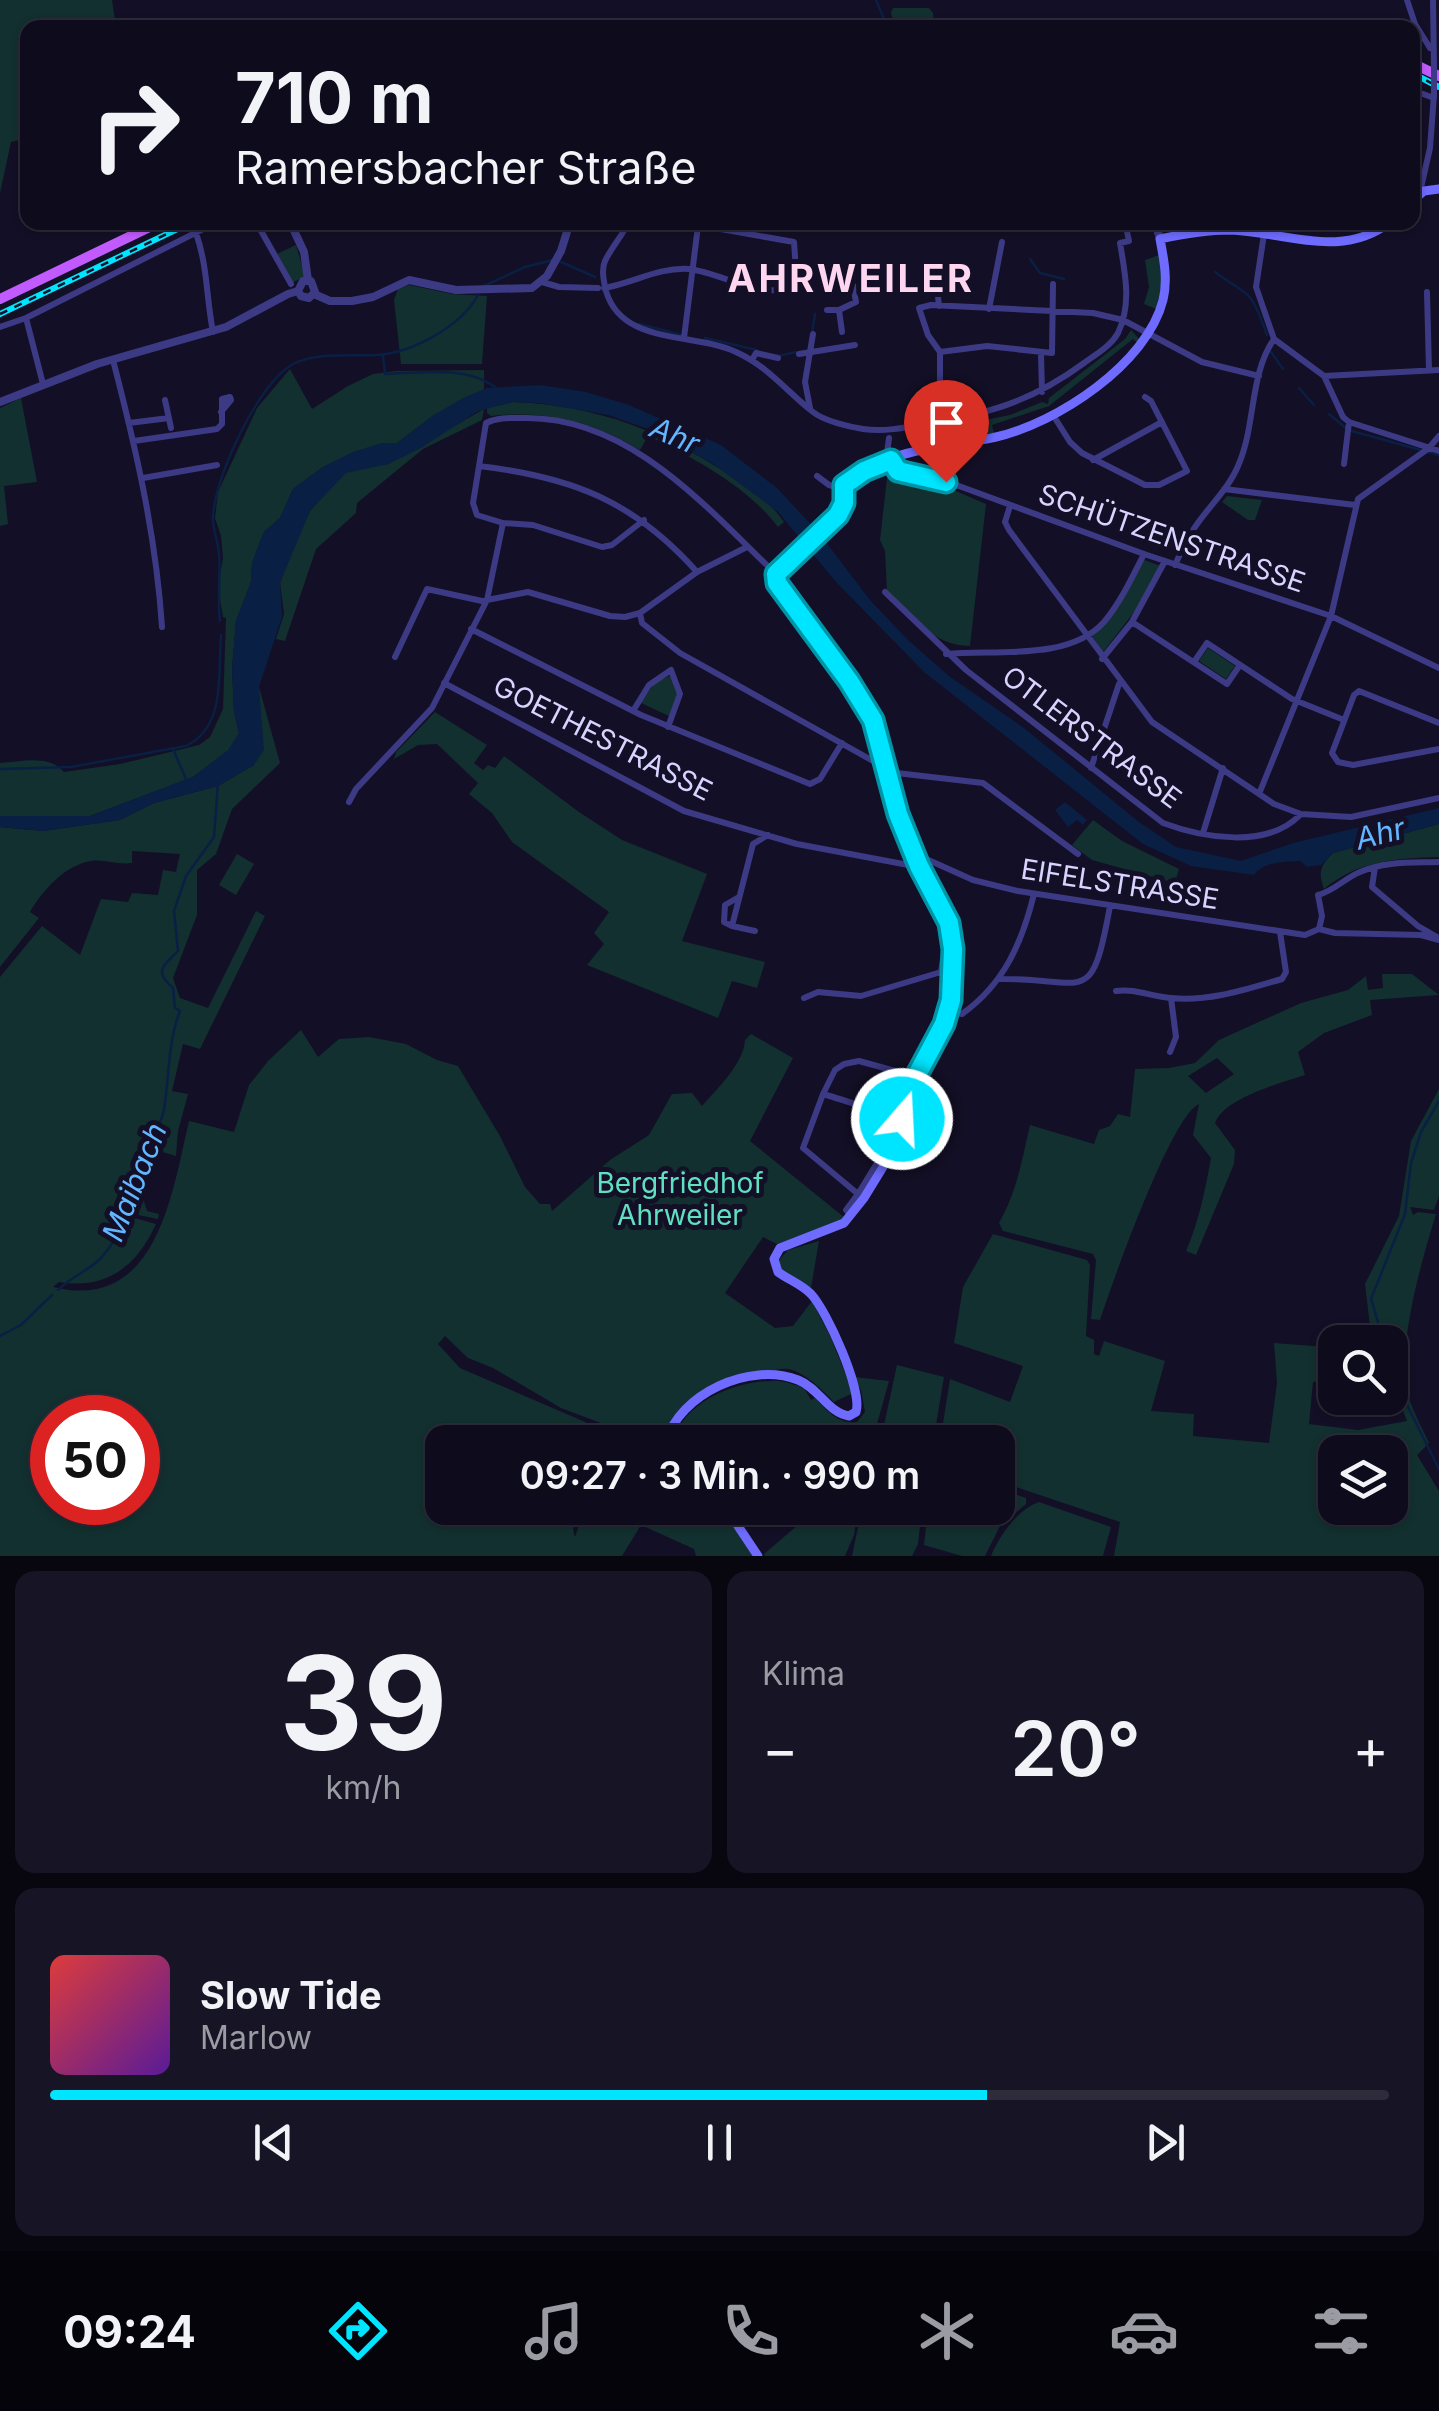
<!DOCTYPE html>
<html lang="de">
<head>
<meta charset="utf-8">
<style>
	body { margin:0; font-family:Inter,sans-serif; background:#171425; color:#f1f3f6; height:100vh; display:flex; flex-direction:column; font-size:38px; white-space:nowrap }
	* { box-sizing:border-box; margin:0 }
	p { font-size:32px; color:#9b9ba3 }
	.icon { flex:none; width:55px; height:55px; fill:none; stroke:currentColor; stroke-width:2; stroke-linecap:round; stroke-linejoin:round }
	.map { position:relative; height:1556px; overflow:hidden }
	.sheet { display:flex; flex-direction:column; gap:15px; padding:15px; background:#08060f; flex:1 }
	.sheet>* { flex:none }
	.guide { position:absolute; left:20px; top:20px; width:1400px; height:210px; border-radius:20px; box-shadow:0 2px 8px #0004,0 0 0 2px #2e2b3b; background:#0e0b1c; color:#f1f3f6; overflow:hidden }
	.controls { position:absolute; left:1318px; top:1325px; display:grid; gap:20px }
	.controls a { display:grid; place-items:center; width:90px; height:90px; border-radius:20px; background:#0e0b1c; box-shadow:0 2px 8px #0004,0 0 0 2px #2e2b3b; font-size:50px }
	.speed { position:absolute; left:30px; top:1395px; display:flex; gap:20px; font-size:50px; font-weight:700; text-align:center }
	.speed>* { display:grid; place-content:center; width:130px; height:130px; border-radius:50%; background:#0e0b1c; box-shadow:0 2px 8px #0004,0 0 0 2px #2e2b3b; line-height:1 }
	.speed .limit { border:15px solid #d22; background:#fff; color:#111 }
	.pin { position:absolute; display:grid; place-items:center; width:85px; height:85px; color:#fff; margin:-102px -42px; border-radius:50% 50% 50% 0; rotate:-45deg; box-shadow:0 0 10px #0007 }
	.pin .icon { rotate:45deg }
	.me { position:absolute; width:110px; margin:-55px; rotate:19deg; stroke-linejoin:round; filter:drop-shadow(0 0 8px #0008) }
	.turn { display:flex; align-items:center; gap:35px; height:210px; padding:0 50px; font-size:45px }
	.turn .icon { width:130px; height:130px; stroke-width:2.5 }
	.turn b { display:block; font-size:70px; line-height:85px }
	.big { font-size:75px; font-weight:600; line-height:1.1 }
	.sheet .tile { flex:1; display:flex; flex-direction:column; justify-content:center; gap:15px; min-width:0; padding:0 35px; border-radius:20px; background:#171425 }
	.sheet .dial { align-items:center; gap:0 }
	.dial b { font-size:130px; line-height:1 }
	.song { display:flex; align-items:center; gap:30px }
	.cover { width:120px; height:120px; border-radius:15px; background:linear-gradient(135deg,hsl(0 70% 55%),hsl(270 70% 35%)) }
	.played { height:10px; border-radius:5px; background:linear-gradient(90deg,#00e5ff 70%,#2e2b3b 70%) }
	.keys { display:flex; justify-content:space-around; direction:ltr }
	.heat { display:flex; justify-content:space-between; align-items:center; font-size:55px; direction:ltr }
	.sheet .tiles { flex:1; display:grid; gap:15px; grid-template-columns:1fr 1fr }
	.tile:last-child { grid-column:span 2 }
	.trip { position:absolute; left:425px; top:1425px; width:590px; height:100px; border-radius:20px; background:#0e0b1c; box-shadow:0 2px 8px #0004,0 0 0 2px #2e2b3b; font-weight:600; line-height:100px; text-align:center }
	.tabs { display:flex; height:160px; justify-content:space-around; align-items:center; background:#06040b; color:#9b9ba3 }
	.tabs .icon { width:70px; height:70px }
	.tabs .current { color:#00e5ff }
	.tabs b { font-size:45px; color:#f1f3f6 }
	.map>svg:first-child { display:block }
	.green { fill:#12302f; fill-rule:evenodd }
	.water { fill:#0a1f44 }
	.lines { fill:none; stroke-linecap:round; stroke-linejoin:round }
	.stream { stroke:#0a1f44; stroke-width:2.5 }
	.minor { stroke:#3d3a85; stroke-width:6 }
	.tertiary { stroke:#3d3a85; stroke-width:8 }
	.secondary { stroke:#6f6bff; stroke-width:9 }
	.primary { stroke:#c25bff; stroke-width:10 }
	.rail-casing { stroke:#00e5ff; stroke-width:6 }
	.rail { stroke:#130f26; stroke-width:2.5; stroke-dasharray:8; stroke-linecap:butt }
	.minor-bridge { stroke:#3d3a85; stroke-width:6 }
	.route-casing { stroke:#0095a6; stroke-width:25 }
	.route { stroke:#00e5ff; stroke-width:18 }
	.labels { text-anchor:middle; dominant-baseline:central; stroke-width:10; stroke-linejoin:round; paint-order:stroke }
	.street-label { font-size:28px; fill:#d9d4ff; stroke:#130f26 }
	.park-label { font-size:28px; fill:#5fe0c0; stroke:#130f26 }
	.water-label { font-size:30px; font-style:italic; fill:#62b6ff; stroke:#130f26 }
	.district-label { font-size:38px; font-weight:bold; letter-spacing:2.5px; fill:#ffd6f0; stroke:#130f26 }
</style>
</head>
<body>
<div class="map">
<svg width="1439" height="1556" viewBox="0 0 1439 1556">
	<rect width="100%" height="100%" fill="#130f26"/>
	<path class="green" d="M0,0H112L116,27L28,28L27,138L11,142L0,193Z
		M893,8H929L933,13L934,23L942,27H894L891,13Z
		M296,245L305,276L292,283L277,254Z
		M1159,255L1163,279L1156,309L1144,304L1149,287L1145,260Z
		M409,285L452,294L487,296L482,364H401L394,300L398,289Z
		M1131,330L1141,341L1139,344L1133,339L1049,406L992,425L994,433L972,435L965,424L1010,415L1042,402L1048,404L1049,398L1125,339Z
		M290,369L312,409L348,386L373,374L396,371L484,370V391L434,415L397,443H383L354,452L323,467L293,489L280,518L264,532L252,563L251,582L236,621L232,669L234,712L239,733L229,750L193,777L90,816H0V763C21,762 49,754 64,772L120,764L199,745L210,737L223,709L226,618L223,617L218,587L223,558L221,536L215,518L218,492L257,408Z
		M21,398L37,482L4,486L8,524L0,526V408Z
		M513,402C597,405 670,433 738,481C755,493 772,504 784,522L778,527C747,486 694,458 648,436L640,450C592,421 547,410 491,416L487,413V408Z
		M484,409L482,420L423,449L357,503L356,513L316,549L285,641L276,639L284,614L280,583L286,563L310,511L328,489L346,472L388,464Z
		M887,478L944,486L986,504L970,646C931,645 914,617 887,592L885,551L880,540Z
		M1227,496L1262,500L1255,520H1248L1222,502Z
		M1144,560L1161,566L1142,602L1103,652L1092,636L1106,624Z
		M1208,648L1235,666L1226,679L1199,661Z
		M672,675L678,694L671,717L641,703L655,682Z
		M259,687L280,763L232,809L216,854L197,870V915L173,978L180,998L208,1008L256,911L265,916L200,1049L183,1044L172,1091L188,1094L178,1131L176,1156L159,1151L150,1158L142,1195L147,1211L159,1214L158,1219L133,1214L131,1217L156,1224C137,1266 107,1290 59,1282L53,1287C157,1313 172,1193 189,1121L234,1132L249,1085L268,1061L301,1030L318,1057L339,1039L369,1037L406,1044L437,1060L458,1066L500,1136L525,1187L540,1204H550L552,1211L610,1160L649,1135L672,1094L692,1093L702,1106C717,1089 744,1063 745,1040L751,1034L793,1058L750,1141L845,1218L825,1228L777,1244L763,1237L725,1293L775,1328L793,1326L812,1301L831,1338L853,1393L834,1402C822,1390 806,1373 789,1369C782,1368 772,1371 765,1371C712,1375 683,1396 659,1442H607L611,1432L606,1425L561,1408L493,1368L468,1358L445,1336L438,1344L460,1368L606,1431L602,1442H442V1508H581L573,1529L575,1537L585,1508H722L756,1556H696L694,1549L641,1525L622,1556H0V977L42,926L80,955L101,899L128,902L132,893L158,895L163,870L176,872L180,854L132,851V863C118,865 103,859 91,861C65,865 42,891 30,912L39,918L0,967V827L43,831L120,820L154,803L218,786L254,765ZM52,1418H138V1502H52Z
		M435,712L487,745L474,763L483,770L488,765L495,768L504,756L579,812L622,840L707,874L682,941L765,962L757,988L732,981L718,1018L587,965L604,944L594,933L609,912L512,842L492,813L469,794L478,783L437,744L418,745L394,759L396,752Z
		M1093,820L1122,841L1179,869L1175,883L1092,860L1072,845Z
		M1439,824V857C1397,858 1357,861 1324,889C1318,872 1320,866 1333,853Z
		M237,854L254,864L236,895L219,885Z
		M1382,974H1412L1439,995L1370,1000L1372,1015L1324,1033L1298,1052L1305,1075C1281,1083 1224,1098 1215,1123L1235,1150L1234,1164L1196,1255L1186,1251C1199,1221 1205,1191 1211,1158L1193,1135L1199,1104C1171,1116 1112,1284 1100,1320L1091,1319L1096,1260L1093,1254L1003,1231L999,1223C1017,1191 1022,1160 1030,1125L1094,1144L1099,1130L1110,1126L1118,1114L1130,1117L1135,1069L1169,1068L1195,1063L1219,1040L1301,1003L1348,990L1366,976L1368,990L1383,988ZM1217,1058L1234,1074L1206,1093L1188,1076Z
		M1439,1089V1196L1434,1210L1410,1207L1413,1215L1418,1212L1436,1214C1422,1260 1402,1329 1405,1377C1406,1400 1420,1423 1429,1443L1417,1455L1439,1491V1556H1114L1120,1522L998,1481V1442H940L950,1379L1010,1402L1023,1366L954,1343L963,1287L993,1234L1087,1260L1090,1265L1086,1336L1094,1340V1354L1099,1356L1104,1341L1165,1361L1151,1411L1194,1414L1193,1436L1269,1443L1277,1383L1274,1343L1326,1347L1328,1332L1370,1326L1365,1284L1399,1216L1411,1141ZM1335,1342H1390V1387L1397,1396L1407,1421L1358,1430L1309,1424L1313,1382L1333,1378ZM1335,1452H1390V1508H1335Z
		M819,1241L811,1288L780,1269L778,1261L788,1250Z
		M897,1365L944,1377L935,1431L884,1425Z
		M854,1377L889,1381L872,1442H673C683,1402 735,1381 773,1381C783,1380 794,1385 804,1388L811,1400L815,1398C828,1411 837,1424 857,1422L865,1412L861,1390Z
		M998,1488L1026,1498V1504L1000,1526L985,1556H962L924,1545L928,1508H998Z
		M1039,1502L1111,1527L1103,1556H991C999,1536 1018,1509 1039,1502Z
		M807,1508H858L854,1535L845,1556H765L764,1554L805,1519Z
		M862,1508H922L918,1544L912,1556H852Z"/>
	<path class="water" d="M540,385L586,392L629,405L721,445L777,488L819,533L870,600L907,639L949,676L1024,728L1139,822L1176,847L1241,861L1293,843L1439,808V824L1333,853L1321,865L1307,867L1301,861C1284,862 1265,861 1254,875L1191,866L1143,844L924,672L836,582L778,512L712,463L651,430L608,415L539,403L513,402L478,411L421,448L388,464L346,473L310,511L280,583L282,617L259,687L264,750L254,765L218,786L154,803L120,820L43,831L0,827V816H90L193,777L228,750L239,733L234,712L232,669L236,621L251,582L252,563L264,532L280,518L293,489L323,467L353,452L383,443H397L434,415L463,398L487,388Z
		M1065,802L1087,820L1083,825L1077,820L1068,827L1055,810Z"/>
	<g class="lines">
		<path class="stream" d="M876,0L888,28
			M1030,259L1040,273L1064,279
			M561,262L595,277
			M1215,272C1252,299 1250,288 1267,335
			M482,287L525,267L553,260
			M639,324L682,335
			M812,333L815,314
			M705,338L757,350
			M1271,352L1283,369
			M383,356L385,374C420,373 465,365 495,387
			M778,356L796,352
			M1299,388L1314,405
			M1329,414L1348,430L1439,455
			M220,621C217,598 221,576 219,553C218,540 212,528 213,516C215,477 258,383 293,364C317,352 351,356 376,355C413,353 461,326 478,295
			M173,749L186,779
			M0,769L71,767L186,746C226,727 218,674 221,635
			M58,1290C71,1277 88,1271 101,1258C127,1230 130,1192 139,1157C144,1139 160,1130 164,1110C169,1078 168,1041 180,1011L175,1008L173,988C152,970 165,965 178,951L174,911L186,876L214,837L218,783
			M0,1336L21,1325L52,1295
			M1384,1342L1371,1299L1405,1214L1411,1163L1421,1132L1439,1101
			M1390,1361L1399,1389L1439,1469"/>
		<path class="minor" d="M1407,0L1415,24L1430,48
			M1433,0L1434,67
			M1412,90L1434,98
			M1420,192L1430,148L1434,95
			M256,222L291,284
			M629,222C622,236 611,248 605,261C601,270 604,282 606,291C622,346 694,332 736,352C769,367 786,391 813,412C824,421 850,427 863,429C883,432 904,428 924,424C988,414 1031,402 1084,363C1096,354 1111,346 1118,333C1132,304 1125,273 1120,243L1129,241L1125,222
			M196,233C208,268 206,296 213,332
			M1264,234L1256,287L1274,339L1324,376L1343,417L1349,422L1439,451
			M542,282L559,287L598,288
			M604,288C633,283 659,267 689,269C724,273 762,302 797,285L794,242L681,222
			M1427,292L1429,370
			M939,306L937,287L960,282
			M989,309L1002,242
			M827,310H839L842,332
			M839,310L856,302L853,285
			M26,318L43,384
			M0,327L26,318L217,222
			M684,338L698,226
			M940,352L987,346L1052,353L1053,284
			M799,354L855,345
			M1041,354L1042,392
			M113,360C136,449 156,535 162,627
			M752,360L756,353L778,358
			M1324,376L1439,370
			M165,400L171,428
			M810,408L805,382L813,334
			M1053,415L1070,442L1082,453L1145,485H1159L1187,471L1151,401L1145,397
			M940,422V352L928,335L919,308L931,305L1093,313L1123,320L1202,362L1259,376
			M129,423L169,418
			M134,441L217,429L222,424V399L230,397L231,400L221,412
			M891,459L899,471L907,474L959,486L1144,554L1331,616L1439,668
			M1093,460L1162,422
			M886,461L889,438
			M1344,464L1349,422
			M479,466C572,477 634,501 697,572
			M817,476L829,485L843,489
			M143,478L217,465
			M1224,489L1355,505
			M1010,506L1005,522L1009,530L1152,722L1274,804L1301,814L1351,817L1439,798
			M644,520L612,545L602,547L533,525L503,523L477,515L473,503L486,423C498,417 511,418 525,418C630,417 706,507 776,574
			M1175,565C1181,553 1185,540 1193,530C1207,508 1228,490 1238,466C1256,426 1249,375 1274,339
			M885,592L966,670L1163,823C1203,838 1267,849 1300,815
			M640,613L642,623L680,653L875,762L886,764
			M1132,622L1227,684L1240,665
			M471,629L641,715L810,784L820,779L842,743
			M946,654C994,649 1068,662 1104,622C1120,603 1133,576 1144,554
			M395,657L427,589L482,601L528,592L610,616L625,617L640,613L697,572L747,547
			M1102,659L1132,622L1165,561
			M1194,662L1207,643L1292,699L1344,720
			M444,683L684,811L797,844L919,867
			M633,711L649,685L671,670L680,694L668,727
			M1439,723L1359,691L1354,695L1332,753L1338,762L1353,765L1439,749
			M1091,768L1119,684
			M888,772L983,783L1078,854
			M1259,794L1331,616L1358,499L1429,448L1439,436
			M349,802L356,789L432,708L487,600L503,523
			M1203,833L1223,768
			M917,858H924L973,880L1018,891L1305,935L1319,929
			M1375,867L1372,887L1418,926L1437,937
			M732,926L753,844L768,835
			M732,926L724,922L725,905L739,897
			M732,926L755,931
			M1319,929L1322,916L1318,895C1334,891 1345,878 1360,872C1384,861 1413,863 1439,862
			M1319,929L1335,933L1421,935L1439,940
			M1000,979C1087,978 1091,1010 1110,906
			M1116,991C1135,988 1152,997 1171,998C1209,1002 1247,989 1282,979L1286,972L1280,932
			M804,998L818,992L861,996L951,969
			M942,1011L945,978L941,972L948,925
			M948,1011L962,1014C1004,984 1022,943 1034,894
			M1170,1052L1176,1037L1171,998
			M906,1074L930,1034
			M823,1094L835,1070L844,1064L859,1061L906,1074L893,1116L896,1119L885,1150L858,1194L803,1148L823,1094C850,1102 876,1111 902,1119
			M850,1215L846,1210L858,1194"/>
		<path class="tertiary" d="M290,222L304,252L308,280
			M1155,222L1160,239
			M314,294L330,301H352L373,297L409,280L456,290L532,288L547,276L561,251L570,222
			M0,402L97,364L226,327L288,294L298,291L301,296L309,298L315,292L311,281H303L298,291"/>
		<path class="secondary" d="M1412,201L1424,191L1439,189
			M666,1442C679,1394 750,1361 798,1380C819,1388 827,1412 849,1416L856,1412C863,1391 827,1311 811,1294C801,1284 789,1280 778,1272L774,1259L780,1248L844,1223L864,1198L891,1154L919,1071L948,1011L953,949L949,923L919,867L899,814L873,720L849,681L777,583L778,569L838,515L844,503L843,485C883,448 946,448 996,437C1057,423 1147,364 1163,300C1168,280 1164,260 1160,239C1183,234 1207,230 1230,230C1285,232 1342,260 1390,222
			M726,1508L758,1556"/>
		<path class="primary" d="M1412,63L1439,76
			M0,299L160,222"/>
		<defs>
			<path id="rail" d="M1412,73L1439,87
				M0,314L192,222"/>
		</defs>
		<use href="#rail" class="rail-casing"/>
		<use href="#rail" class="rail"/>
		<path class="minor-bridge" d="M1434,67V95"/>
	</g>
	<g class="lines">
		<defs>
			<path id="route" d="M902,1119L919,1071L944,1024L951,1000L953,949L949,923L919,866L898,814L873,720L849,681L777,583L776,574L838,515L844,503V485L864,471L891,460L898,471L946,482"/>
		</defs>
		<use href="#route" class="route-casing"/>
		<use href="#route" class="route"/>
	</g>
	<g class="labels">
		<g class="street-label">
			<text transform="translate(1172 538) rotate(19)">SCHÜTZENSTRASSE</text>
			<text transform="translate(1092 737) rotate(37)">OTLERSTRASSE</text>
			<text transform="translate(603 738) rotate(27)">GOETHESTRASSE</text>
			<text transform="translate(1120 884) rotate(9)">EIFELSTRASSE</text>
		</g>
		<g class="park-label">
			<text x="680" y="1183">Bergfriedhof<tspan x="680" dy="32">Ahrweiler</tspan></text>
		</g>
		<g class="water-label">
			<text transform="translate(675 435) rotate(23)">Ahr</text>
			<text transform="translate(1380 833) rotate(-14)">Ahr</text>
			<text transform="translate(134 1182) rotate(-68)">Maibach</text>
		</g>
		<g class="district-label">
			<text x="851" y="278">AHRWEILER</text>
		</g>
	</g>
</svg>
<div class="controls">
<a><svg class="icon" aria-label="search" viewBox="0 0 24 24"><circle cx="10" cy="10" r="6"/><path d="M15 15l6 6"/></svg></a>
<a><svg class="icon" aria-label="layers" viewBox="0 0 24 24"><path d="M12 4l9 5-9 5-9-5zM3 14l9 5 9-5"/></svg></a>
</div>
<div class="speed"><div class="limit">50</div></div>
<div class="pin" style="left:946px;top:482px;background:#d93025"><svg class="icon" aria-label="arrive" viewBox="0 0 24 24"><path d="M6 21V4h12l-3 4 3 4H6"/></svg></div>
<svg class="me" style="left:902px;top:1119px" viewBox="-20 -20 40 40"><circle r="17" fill="#00e5ff" stroke="#fff" stroke-width="3"/><path d="M0-11L8 9 0 5-8 9z" fill="#fff"/></svg>
<div class="trip">09:27 · 3 Min. · 990 m</div>
<div class="guide">
<div class="turn"><svg class="icon" aria-label="right" viewBox="0 0 24 24"><path d="M7 20v-9h11M14 6l5 5-5 5"/></svg><div><b>710 m</b>Ramersbacher Straße</div></div>
</div>
</div>
<section class="sheet">
<div class="tiles">
<div class="tile dial"><b>39</b><p>km/h</p></div>
<div class="tile"><p>Klima</p>
<div class="heat"><a>−</a><b class="big">20°</b><a>+</a></div>
</div>
<div class="tile">
<div class="song"><i class="cover"></i><div><b>Slow Tide</b><p>Marlow</p></div></div>
<div class="played"></div>
<div class="keys"><svg class="icon" aria-label="previous" viewBox="0 0 24 24"><path d="M18 5L8 12l10 7zM5 5v14"/></svg><svg class="icon" aria-label="pause" viewBox="0 0 24 24"><path d="M8 5v14M16 5v14"/></svg><svg class="icon" aria-label="next" viewBox="0 0 24 24"><path d="M6 5l10 7-10 7zM19 5v14"/></svg></div>
</div>
</div>
</section>
<nav class="tabs">
<b>09:24</b>
<svg class="icon current" aria-label="directions" viewBox="0 0 24 24"><path d="M12 3l9 9-9 9-9-9zM9 14v-3h6M13 9l2 2-2 2"/></svg>
<svg class="icon" aria-label="music" viewBox="0 0 24 24"><path d="M9 18V5l10-2v13"/><circle cx="6" cy="18" r="3"/><circle cx="16" cy="16" r="3"/></svg>
<svg class="icon" aria-label="phone" viewBox="0 0 24 24"><path d="M5 4h4l2 5-3 2q2 4 5 5l2-3 5 2v4C11 20 4 13 5 4z"/></svg>
<svg class="icon" aria-label="climate" viewBox="0 0 24 24"><path d="M12 3v18M4 7l16 10M4 17L20 7"/></svg>
<svg class="icon" aria-label="car" viewBox="0 0 24 24"><path d="M5 17H2v-5l4-1 3-4h7l3 4 3 1v5h-3M9 17h6M6 11h13"/><circle cx="7" cy="17" r="2"/><circle cx="17" cy="17" r="2"/></svg>
<svg class="icon" aria-label="filters" viewBox="0 0 24 24"><path d="M4 7h16M4 17h16"/><circle cx="9" cy="7" r="2"/><circle cx="15" cy="17" r="2"/></svg>
</nav>
</body>
</html>
